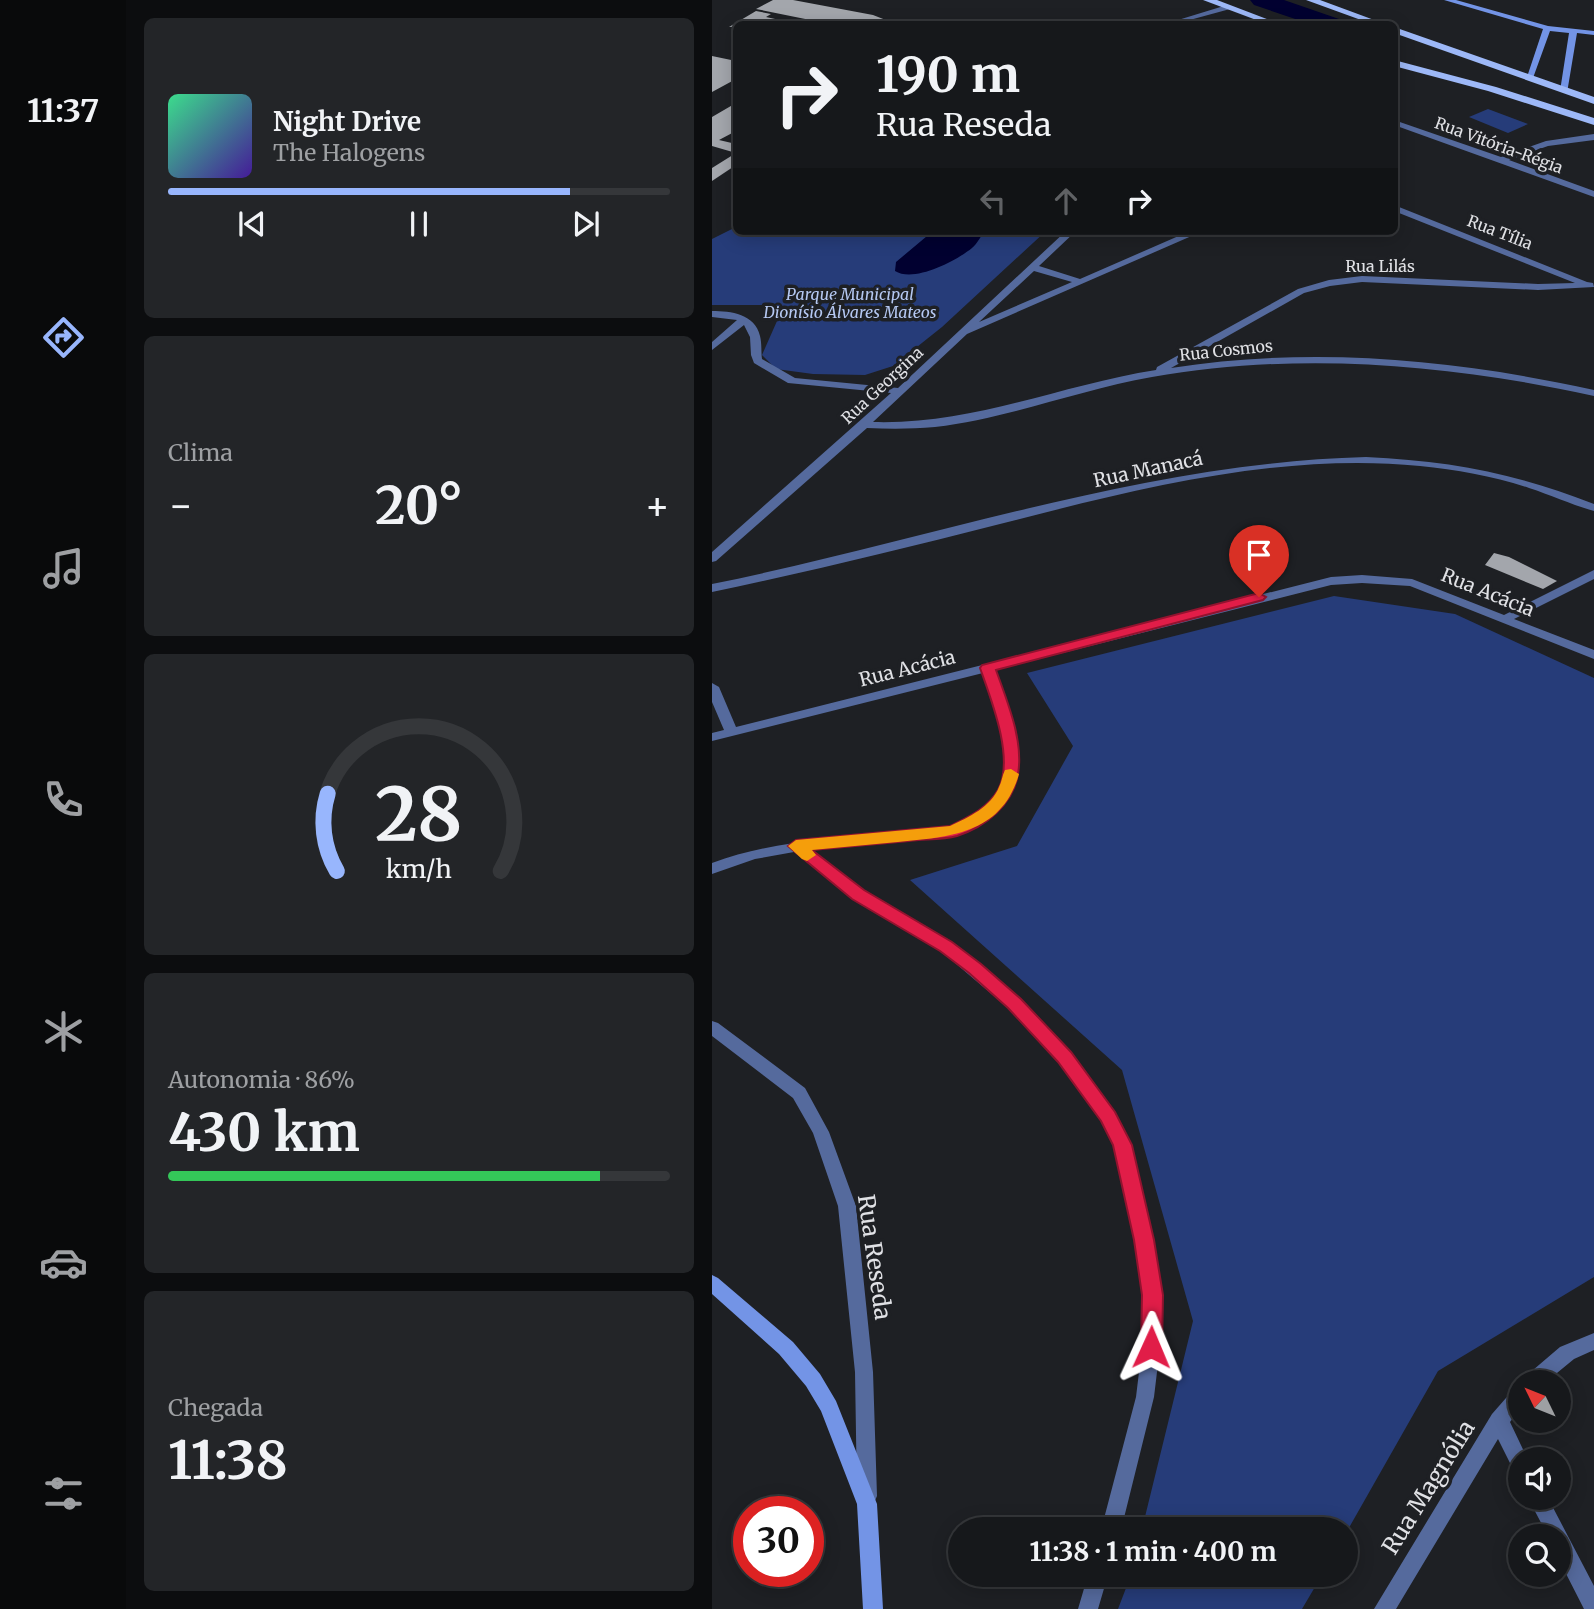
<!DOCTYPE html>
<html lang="pt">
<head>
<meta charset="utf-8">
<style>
	body { margin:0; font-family:Merriweather,serif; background:#232528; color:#f1f3f6; height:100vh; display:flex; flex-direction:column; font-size:26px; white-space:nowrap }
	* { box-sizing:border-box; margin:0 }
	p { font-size:23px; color:#9ea0a3 }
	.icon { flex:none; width:38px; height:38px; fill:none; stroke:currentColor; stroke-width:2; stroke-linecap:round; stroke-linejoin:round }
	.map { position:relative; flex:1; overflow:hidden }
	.details { display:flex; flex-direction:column; gap:18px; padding:18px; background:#0c0d0f; width:586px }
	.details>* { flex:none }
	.guide { position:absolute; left:21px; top:21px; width:665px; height:214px; border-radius:10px; box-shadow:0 4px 18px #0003,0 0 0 2px #35373a; background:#16181b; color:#f1f3f6; overflow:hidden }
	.needle { width:46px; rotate:313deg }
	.fabs { position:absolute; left:796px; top:1370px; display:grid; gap:14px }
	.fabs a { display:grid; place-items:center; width:63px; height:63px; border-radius:50%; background:#16181b; box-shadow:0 4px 18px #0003,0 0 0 2px #35373a; font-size:35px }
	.speed { position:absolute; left:21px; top:1496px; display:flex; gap:14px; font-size:35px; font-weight:700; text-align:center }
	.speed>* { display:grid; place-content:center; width:91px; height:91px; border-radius:50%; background:#16181b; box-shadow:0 4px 18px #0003,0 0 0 2px #35373a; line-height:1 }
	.speed .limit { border:10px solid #d22; background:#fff; color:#111 }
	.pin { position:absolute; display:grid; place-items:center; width:60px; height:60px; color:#fff; margin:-72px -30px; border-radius:50% 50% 50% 0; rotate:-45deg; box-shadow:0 0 7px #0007 }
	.pin .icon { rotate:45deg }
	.me { position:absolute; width:77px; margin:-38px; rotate:1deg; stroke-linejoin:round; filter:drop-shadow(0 0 5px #0008) }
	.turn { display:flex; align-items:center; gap:24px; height:147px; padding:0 28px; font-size:32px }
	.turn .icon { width:91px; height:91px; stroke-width:2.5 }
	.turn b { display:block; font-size:49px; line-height:60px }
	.lanes { display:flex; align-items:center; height:66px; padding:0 28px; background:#0003; justify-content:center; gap:35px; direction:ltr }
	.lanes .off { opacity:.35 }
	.big { font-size:52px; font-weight:700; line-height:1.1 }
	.details .widget { flex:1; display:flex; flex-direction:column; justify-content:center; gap:10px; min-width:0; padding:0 24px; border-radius:10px; background:#232528 }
	.details .dial { align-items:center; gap:0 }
	.dial svg { height:182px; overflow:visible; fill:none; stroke:#35373a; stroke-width:7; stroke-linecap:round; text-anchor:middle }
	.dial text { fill:#f1f3f6; stroke:none }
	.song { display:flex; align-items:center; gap:21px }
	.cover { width:84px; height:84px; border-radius:10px; background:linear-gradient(135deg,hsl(150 70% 55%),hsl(260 70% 35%)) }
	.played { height:7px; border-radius:4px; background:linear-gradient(90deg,#98b6fd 80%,#35373a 80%) }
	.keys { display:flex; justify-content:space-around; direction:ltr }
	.heat { display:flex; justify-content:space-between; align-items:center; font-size:38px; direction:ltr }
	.charge { height:10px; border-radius:5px; background:linear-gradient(90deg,#34c759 86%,#35373a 0) }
	.trip { position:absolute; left:236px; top:1517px; width:410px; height:70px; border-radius:35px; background:#16181b; box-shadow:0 4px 18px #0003,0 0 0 2px #35373a; font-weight:700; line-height:70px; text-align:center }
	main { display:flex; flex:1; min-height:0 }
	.tabs { display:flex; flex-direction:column; width:126px; justify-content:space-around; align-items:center; background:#090a0b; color:#9ea0a3 }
	.tabs .icon { width:49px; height:49px }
	.tabs .on { color:#98b6fd }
	.tabs b { font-size:32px; color:#f1f3f6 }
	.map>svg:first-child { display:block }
	.green { fill:#263c79 }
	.water { fill:#010030 }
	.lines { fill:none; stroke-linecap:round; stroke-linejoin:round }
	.river { fill:#010030; fill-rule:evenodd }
	.building { fill:#a3a6ac }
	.street { fill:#556a9d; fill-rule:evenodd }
	.secondary { fill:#7394e6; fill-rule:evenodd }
	.primary { fill:#9db8f7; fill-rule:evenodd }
	.route { fill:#e11d48; stroke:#92132f; stroke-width:2 }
	.slow { fill:#f59e0b }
	.labels { text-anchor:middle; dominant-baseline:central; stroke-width:7; stroke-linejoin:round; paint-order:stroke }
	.far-street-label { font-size:16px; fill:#e0e1e5; stroke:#1e2024 }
	.far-park-label { font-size:16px; font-style:italic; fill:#b5c8f2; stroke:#1e2024 }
	.street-label { font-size:19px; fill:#e0e1e5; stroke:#1e2024 }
	.near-street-label { font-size:23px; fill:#e0e1e5; stroke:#1e2024 }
</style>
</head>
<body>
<main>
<nav class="tabs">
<b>11:37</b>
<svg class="icon on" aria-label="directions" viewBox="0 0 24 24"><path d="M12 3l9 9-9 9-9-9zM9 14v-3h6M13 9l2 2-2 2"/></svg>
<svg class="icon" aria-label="music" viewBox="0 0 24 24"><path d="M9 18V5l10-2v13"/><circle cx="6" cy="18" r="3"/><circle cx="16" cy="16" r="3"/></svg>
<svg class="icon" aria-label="phone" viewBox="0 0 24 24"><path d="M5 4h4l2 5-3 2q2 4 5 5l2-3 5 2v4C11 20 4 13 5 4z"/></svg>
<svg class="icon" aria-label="climate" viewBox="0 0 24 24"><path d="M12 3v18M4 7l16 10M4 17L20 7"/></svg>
<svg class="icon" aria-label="car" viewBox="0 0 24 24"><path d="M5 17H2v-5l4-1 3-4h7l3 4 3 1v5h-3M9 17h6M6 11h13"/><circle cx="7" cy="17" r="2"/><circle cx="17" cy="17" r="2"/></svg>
<svg class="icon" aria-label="filters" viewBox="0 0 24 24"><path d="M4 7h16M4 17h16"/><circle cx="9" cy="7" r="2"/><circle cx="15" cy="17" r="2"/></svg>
</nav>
<section class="details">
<div class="widget">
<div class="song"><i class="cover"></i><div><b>Night Drive</b><p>The Halogens</p></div></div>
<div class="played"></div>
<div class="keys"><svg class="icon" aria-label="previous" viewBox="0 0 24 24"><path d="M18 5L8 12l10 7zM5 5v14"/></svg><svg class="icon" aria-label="pause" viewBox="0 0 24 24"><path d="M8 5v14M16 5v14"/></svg><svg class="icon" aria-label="next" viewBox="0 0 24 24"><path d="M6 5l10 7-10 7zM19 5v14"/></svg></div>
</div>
<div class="widget"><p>Clima</p>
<div class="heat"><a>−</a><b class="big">20°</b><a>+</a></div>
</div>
<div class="widget dial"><svg viewBox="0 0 100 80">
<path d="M14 69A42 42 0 1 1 86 69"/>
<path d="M14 69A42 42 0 0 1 10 35" stroke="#98b6fd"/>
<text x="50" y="56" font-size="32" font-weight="700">28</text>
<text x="50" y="72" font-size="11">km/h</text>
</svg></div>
<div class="widget"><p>Autonomia · 86%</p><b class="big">430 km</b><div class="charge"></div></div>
<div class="widget"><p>Chegada</p><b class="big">11:38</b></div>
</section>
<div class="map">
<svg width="882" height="1609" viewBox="0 0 882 1609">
	<rect width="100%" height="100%" fill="#1e2024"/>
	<path class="green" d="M776,109L816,124L796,133L757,117Z
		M24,227V231H334L230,327L181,366L153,375L101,374L64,369L50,355L65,321L53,305H0V239Z
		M622,596L743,614L882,678V1277L726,1371L634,1533V1530L430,1529L481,1321L410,1070L198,880L305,846L361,746L315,673Z
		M419,1575H610L590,1609H406Z"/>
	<path class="water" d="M221,231H274C268,236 266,243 260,248C244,261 202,283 183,271L184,262Z"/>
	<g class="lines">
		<path class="river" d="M538,0H572L627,19L631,24H598L542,5Z"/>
	</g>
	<path class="building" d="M61,0H81L161,15L184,24H118L44,9Z
		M44,11L59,14L54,17L86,24L17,27Z
		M0,56L24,61V79L0,92Z
		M24,103V127L20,130L24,131L7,140L24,144V165L0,181V168L24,153L0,146V117Z
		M782,553L797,557L845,581L831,589L773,565Z"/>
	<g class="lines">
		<path class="street" d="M515,5H518V9L463,24H453Z
			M682,120L789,157L834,141L882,134V140L836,146L797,160L882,191V197L682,125Z
			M682,205L875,282L881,283L882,287L826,290L650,282L618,286L592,293L459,368C601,346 741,359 882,390V396C736,364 588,351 440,377C367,390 297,418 223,427C200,429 178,429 155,428L4,561L0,562V552L179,393L76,383L42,363L39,355L38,337L32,325L0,350V342L25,320L0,317V311C19,311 43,314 48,336C50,344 49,352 50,359L83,378L186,388L354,231H364L327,266L368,279L478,231H491L255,334L161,422C262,425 348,385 444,370L445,367L586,289L617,280L650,276L826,284L863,283L682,211ZM322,271L360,282L267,322Z
			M654,457C738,461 803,473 882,504V511C860,505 839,495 817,488C782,476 745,470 708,466C566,452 421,490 284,525C190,549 95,572 0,592V584C218,540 431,463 654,457Z
			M882,570V579L802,619L882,650V659L698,586L650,583L619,585L283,670C294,701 308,735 306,769C304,806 266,831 233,837C215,841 197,840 179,842C152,845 125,847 99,850L151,890L239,943L308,1000L358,1053L402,1112L418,1145L441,1240L450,1295L448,1347L442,1397L409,1530H389L424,1397L430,1347L432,1295L423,1240L402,1145L390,1121L346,1061L296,1008L229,951L141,898L82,852L43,859L0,874V863C56,842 115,839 174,833C194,831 219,833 238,826C259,819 283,805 290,783C301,748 282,705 271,673L0,741V733L12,730L0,702V683L7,687L24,727L619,577L650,575L700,579L792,615Z
			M0,1021L6,1023L93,1088L117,1132L144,1206L161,1372L165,1496L162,1503L155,1505L148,1503L145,1496L143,1372L126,1206L101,1133L81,1098L0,1036Z
			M882,1333V1350L862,1359L834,1382H812L814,1376L848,1347Z
			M808,1388V1409L798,1422L816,1460H808V1472L801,1469L786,1439L684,1609H662L780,1414L801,1390Z
			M816,1498H836L882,1586V1609H872L847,1560V1536H836Z
			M376,1575H396L386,1609H366Z"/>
		<path class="secondary" d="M732,0H744L836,26L882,31V35L865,33L855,93L848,91L857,33L838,31L821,78L814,80L831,29Z
			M0,1275L6,1278L81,1342L108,1374L124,1401L165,1504L171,1609H151L145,1504L109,1411L94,1386L67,1354L0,1294Z"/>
		<path class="primary" d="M491,0H505L568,24H555Z
			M594,0H608L673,24H660Z
			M682,27L882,97V104L682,33Z
			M682,60L784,87L882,118V125L776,91L682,66Z"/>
	</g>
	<path class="route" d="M547,593L554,597L551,600L284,670C295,701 312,741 306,774C301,805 273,827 245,836C230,840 212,839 197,841C165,844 132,847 100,850L152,890L240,942L269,964L309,999L359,1052L403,1112L420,1145L442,1240L451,1295L450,1347L447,1353L439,1356L432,1353L429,1347L430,1295L422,1240L401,1145L389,1121L346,1062L296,1008L257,973L228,951L140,899L76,846L84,840L238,826C256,817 275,809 286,790C303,759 279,699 268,668L270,665Z"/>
	<path class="slow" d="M299,769L307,774C290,834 238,837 186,842C157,845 129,847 100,850L104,855L95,861L90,859L76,846L84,840L238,826C257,817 279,807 287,787C290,781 290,776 293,770Z"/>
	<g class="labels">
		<g class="far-street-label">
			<text transform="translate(787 145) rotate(20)">Rua Vitória-Régia</text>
			<text transform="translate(788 232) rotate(21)">Rua Tília</text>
			<text x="668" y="266">Rua Lilás</text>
			<text transform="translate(514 350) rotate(-6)">Rua Cosmos</text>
			<text transform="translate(170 385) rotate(-43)">Rua Georgina</text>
		</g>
		<g class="far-park-label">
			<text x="138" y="294">Parque Municipal<tspan x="138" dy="18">Dionísio Álvares Mateos</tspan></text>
		</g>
		<g class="street-label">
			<text transform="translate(436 469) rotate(-12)">Rua Manacá</text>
			<text transform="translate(776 592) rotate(22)">Rua Acácia</text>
			<text transform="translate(195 668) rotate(-14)">Rua Acácia</text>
		</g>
		<g class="near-street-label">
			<text transform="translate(163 1257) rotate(82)">Rua Reseda</text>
			<text transform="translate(716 1487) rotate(-58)">Rua Magnólia</text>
		</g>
	</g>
</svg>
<div class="fabs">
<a><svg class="needle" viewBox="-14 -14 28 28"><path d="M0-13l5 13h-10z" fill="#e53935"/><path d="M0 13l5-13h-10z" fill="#9ea0a3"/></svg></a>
<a><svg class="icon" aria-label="sound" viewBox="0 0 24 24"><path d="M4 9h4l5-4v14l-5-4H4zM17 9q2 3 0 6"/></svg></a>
<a><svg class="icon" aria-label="search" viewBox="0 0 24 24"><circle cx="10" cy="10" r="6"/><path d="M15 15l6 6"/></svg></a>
</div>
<div class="speed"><div class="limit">30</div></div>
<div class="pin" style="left:547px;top:597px;background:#d93025"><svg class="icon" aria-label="arrive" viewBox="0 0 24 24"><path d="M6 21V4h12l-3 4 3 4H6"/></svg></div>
<svg class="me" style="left:439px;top:1347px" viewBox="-20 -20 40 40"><path d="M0-17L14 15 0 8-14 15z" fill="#e11d48" stroke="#fff" stroke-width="4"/></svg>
<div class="trip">11:38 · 1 min · 400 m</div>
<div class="guide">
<div class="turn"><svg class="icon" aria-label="right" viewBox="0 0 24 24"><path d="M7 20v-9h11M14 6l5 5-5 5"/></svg><div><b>190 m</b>Rua Reseda</div></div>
<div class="lanes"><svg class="icon off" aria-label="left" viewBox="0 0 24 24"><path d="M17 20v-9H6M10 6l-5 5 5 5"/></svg><svg class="icon off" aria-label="ahead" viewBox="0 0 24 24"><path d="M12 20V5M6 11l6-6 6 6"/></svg><svg class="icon" aria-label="right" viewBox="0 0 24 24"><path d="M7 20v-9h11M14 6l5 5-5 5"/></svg></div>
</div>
</div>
</main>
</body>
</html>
